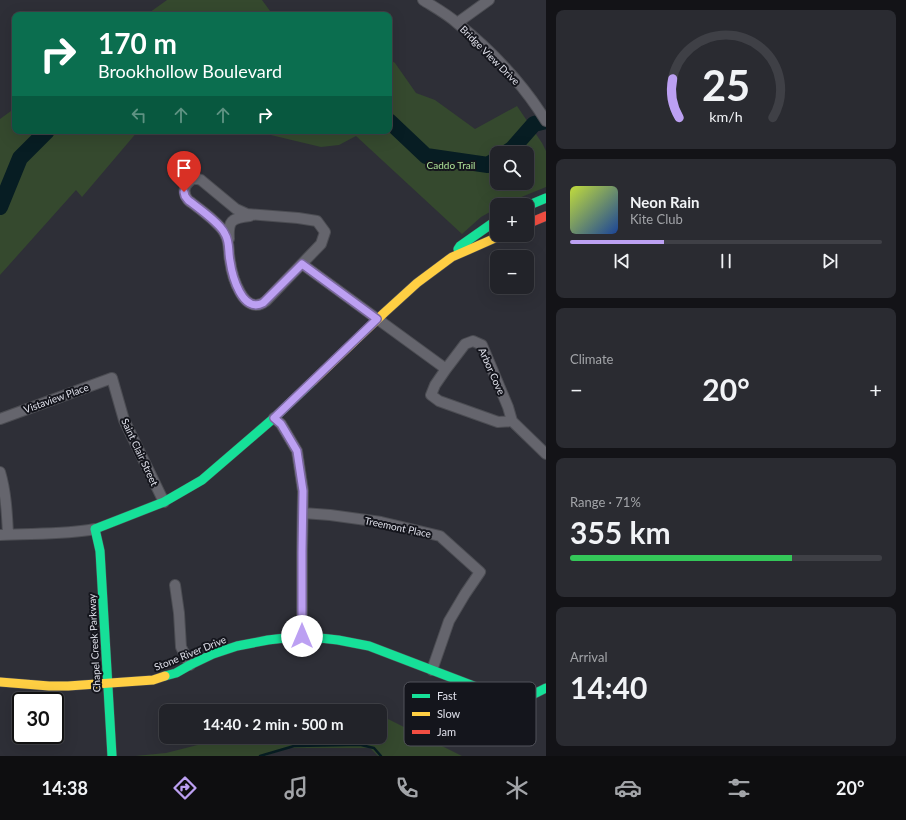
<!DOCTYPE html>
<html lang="en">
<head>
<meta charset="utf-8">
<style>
	body { margin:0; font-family:Lato,sans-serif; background:#2a2b31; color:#f1f3f6; height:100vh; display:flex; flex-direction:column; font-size:15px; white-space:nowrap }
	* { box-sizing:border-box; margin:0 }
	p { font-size:13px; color:#a2a4a8 }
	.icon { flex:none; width:22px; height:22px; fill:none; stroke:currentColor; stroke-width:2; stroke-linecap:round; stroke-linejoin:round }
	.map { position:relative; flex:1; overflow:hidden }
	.side { display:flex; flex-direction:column; gap:10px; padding:10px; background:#131317; width:360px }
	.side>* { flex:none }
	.hud { position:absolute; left:12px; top:12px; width:380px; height:122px; border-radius:8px; box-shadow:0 4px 16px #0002,0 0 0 1px #3f4046; background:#0b6e4f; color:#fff; overflow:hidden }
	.tools { position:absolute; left:490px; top:146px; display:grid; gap:8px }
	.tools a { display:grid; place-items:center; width:44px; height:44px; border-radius:8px; background:#222329; box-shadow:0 4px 16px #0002,0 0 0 1px #3f4046; font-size:20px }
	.speed { position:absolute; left:12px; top:692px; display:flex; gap:8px; font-size:20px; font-weight:700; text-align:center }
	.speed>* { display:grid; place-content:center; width:52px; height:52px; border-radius:50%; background:#222329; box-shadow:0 4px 16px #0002,0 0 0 1px #3f4046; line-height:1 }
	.speed .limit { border:2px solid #111; border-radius:6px; background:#fff; color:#111 }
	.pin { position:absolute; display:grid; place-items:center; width:34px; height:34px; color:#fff; margin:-41px -17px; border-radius:50% 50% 50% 0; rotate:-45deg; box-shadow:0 0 4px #0007 }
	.pin .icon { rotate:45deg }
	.me { position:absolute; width:44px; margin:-22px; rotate:0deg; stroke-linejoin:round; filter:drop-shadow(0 0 3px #0008) }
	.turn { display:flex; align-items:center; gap:14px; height:84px; padding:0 20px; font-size:18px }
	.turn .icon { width:52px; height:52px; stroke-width:2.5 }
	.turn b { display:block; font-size:28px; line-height:34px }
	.lanes { display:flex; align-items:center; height:38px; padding:0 20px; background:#0003; justify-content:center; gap:20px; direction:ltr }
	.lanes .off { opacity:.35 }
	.big { font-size:30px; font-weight:700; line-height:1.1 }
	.side .tile { flex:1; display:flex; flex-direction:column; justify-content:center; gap:6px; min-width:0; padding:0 14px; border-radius:8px; background:#2a2b31 }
	.side .dial { align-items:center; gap:0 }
	.dial svg { height:104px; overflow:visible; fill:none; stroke:#3f4046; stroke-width:7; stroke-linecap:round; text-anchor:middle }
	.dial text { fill:#f1f3f6; stroke:none }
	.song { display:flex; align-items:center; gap:12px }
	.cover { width:48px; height:48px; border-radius:6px; background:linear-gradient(135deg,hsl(70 70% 55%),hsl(220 70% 35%)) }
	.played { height:4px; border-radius:2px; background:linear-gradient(90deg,#bca0f2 30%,#3f4046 30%) }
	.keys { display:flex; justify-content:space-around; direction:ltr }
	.heat { display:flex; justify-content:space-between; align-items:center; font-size:22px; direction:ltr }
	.charge { height:6px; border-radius:3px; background:linear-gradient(90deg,#34c759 71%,#3f4046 0) }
	.trip { position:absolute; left:159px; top:704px; width:228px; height:40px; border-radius:8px; background:#222329; box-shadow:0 4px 16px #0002,0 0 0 1px #3f4046; font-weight:700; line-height:40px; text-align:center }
	.menu { display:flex; height:64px; justify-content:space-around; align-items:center; background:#0e0e10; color:#a2a4a8 }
	.menu .icon { width:28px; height:28px }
	.menu .current { color:#bca0f2 }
	.menu b { font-size:18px; color:#f1f3f6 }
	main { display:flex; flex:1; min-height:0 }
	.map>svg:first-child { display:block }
	.green { fill:#35492e; fill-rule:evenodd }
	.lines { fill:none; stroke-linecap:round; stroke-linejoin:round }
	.stream { stroke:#071d23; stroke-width:2.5 }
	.river { stroke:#071d23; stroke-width:16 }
	.street-casing { stroke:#4c4d53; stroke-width:12 }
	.fast-casing { stroke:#4c4d53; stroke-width:10 }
	.slow-casing { stroke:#4c4d53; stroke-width:10 }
	.jam-casing { stroke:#4c4d53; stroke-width:10 }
	.street { stroke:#65656d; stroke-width:10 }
	.fast { stroke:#16e098; stroke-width:9 }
	.slow { stroke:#ffcf43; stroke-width:9 }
	.jam { stroke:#f24e42; stroke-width:9 }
	.route-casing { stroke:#7a689d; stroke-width:10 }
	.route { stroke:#bca0f2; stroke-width:7 }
	.labels { text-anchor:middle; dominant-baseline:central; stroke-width:4; stroke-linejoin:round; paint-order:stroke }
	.street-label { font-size:10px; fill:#dfe0ea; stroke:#14151c }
	.park-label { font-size:10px; fill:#aee299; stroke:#14151c }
	.key { fill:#14151c; stroke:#51525a; stroke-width:1 }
	.key-label { font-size:11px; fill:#dfe0ea }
</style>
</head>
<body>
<main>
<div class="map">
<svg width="546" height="756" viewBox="0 0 546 756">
	<rect width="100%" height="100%" fill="#2e2f37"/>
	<path class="green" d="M167,0H262L273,15H146Z
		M389,59L395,63L416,93L435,100L475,129L517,106L542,143L546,151V187L502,205H497V208L481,217L462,234L356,136L339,145L321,147L254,131H389ZM497,153H527V183H497Z
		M15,108V131H138L82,197L76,190L0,275V119Z
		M358,704L371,711H331Z
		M380,715L462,756H378L370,748H289L265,756H135L166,753L229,737H380Z"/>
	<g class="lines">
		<path class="stream" d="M260,756L294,746L349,745H361L374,748L381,756"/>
		<path class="river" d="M389,121L426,156L488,165L497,159
			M506,153L512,149L534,124L546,121
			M0,207L20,158L47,131"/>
		<defs>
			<path id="street" d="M423,0C434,7 447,14 457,23C491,50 523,84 546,121
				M457,23L489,0
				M193,179H198L201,180L236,209L247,214L298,218L317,221L325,232L321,244L266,301C244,318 232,276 230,261C228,252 230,242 225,234C220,223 198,208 188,200C182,192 184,184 193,179Z
				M229,239C228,221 231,218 250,216
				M302,264L446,369
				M274,418L281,424L297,451L303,491L302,552V636
				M0,419L112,378L124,420L164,502
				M512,421L498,422L439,401L431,395L435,385L446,369L465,344L473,341L482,345L508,407L512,421L546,454
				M0,472C6,492 7,514 8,534
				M303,513L330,515L381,522L440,536L480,572L465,594L449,621L432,670
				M0,535C32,533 64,535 95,529
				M175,585L179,613L181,647L190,665"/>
			<path id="fast" d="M527,206L546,198
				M458,249L460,246L497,220
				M165,676L176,673L190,665L213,654L237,646L268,640L302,636L338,640L369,646L484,690L534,694L546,688
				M112,756L100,551L95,529L164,502L202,480L274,418L313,381"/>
			<path id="slow" d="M313,381L384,313L417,283L452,257L502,235
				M0,682L49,686H68L153,680L165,676"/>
			<path id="jam" d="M527,224L546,216"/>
		</defs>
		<use href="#street" class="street-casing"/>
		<use href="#fast" class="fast-casing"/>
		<use href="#slow" class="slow-casing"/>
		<use href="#jam" class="jam-casing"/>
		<use href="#street" class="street"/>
		<use href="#fast" class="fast"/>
		<use href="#slow" class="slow"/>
		<use href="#jam" class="jam"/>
	</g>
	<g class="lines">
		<defs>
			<path id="route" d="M184,192L185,196L188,200C198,208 220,223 225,234C230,242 228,252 230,261C232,275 242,314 263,303L302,264L377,319L274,418L281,424L297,451L303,491L302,552V636"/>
		</defs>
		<use href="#route" class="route-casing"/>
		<use href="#route" class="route"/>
	</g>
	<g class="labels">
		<g class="street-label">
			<text transform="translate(490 55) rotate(45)">Bridge View Drive</text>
			<text transform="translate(492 371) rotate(66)">Arbor Cove</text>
			<text transform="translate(56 398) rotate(-20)">Vistaview Place</text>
			<text transform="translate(140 452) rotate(65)">Saint Clair Street</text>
			<text transform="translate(398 527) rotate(12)">Treemont Place</text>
			<text transform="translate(94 643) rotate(-93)">Chapel Creek Parkway</text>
			<text transform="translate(190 653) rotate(-22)">Stone River Drive</text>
		</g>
		<g class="park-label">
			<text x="451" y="165">Caddo Trail</text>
		</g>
	</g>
	<rect x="404" y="682" width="132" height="64" rx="6" class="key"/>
	<rect x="412" y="694" width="18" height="4" fill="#16e098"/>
	<rect x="412" y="712" width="18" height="4" fill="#ffcf43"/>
	<rect x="412" y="730" width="18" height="4" fill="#f24e42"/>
	<g class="key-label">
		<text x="437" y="700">Fast</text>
		<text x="437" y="718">Slow</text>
		<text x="437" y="736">Jam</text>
	</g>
</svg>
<div class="tools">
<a><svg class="icon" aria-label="search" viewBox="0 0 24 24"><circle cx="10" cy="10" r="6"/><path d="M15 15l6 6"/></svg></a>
<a>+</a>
<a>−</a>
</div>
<div class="speed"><div class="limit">30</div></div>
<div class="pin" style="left:184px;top:192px;background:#d93025"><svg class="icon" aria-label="arrive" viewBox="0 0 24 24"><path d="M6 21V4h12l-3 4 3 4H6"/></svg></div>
<svg class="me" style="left:302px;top:636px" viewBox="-20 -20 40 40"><circle r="19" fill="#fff"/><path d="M0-13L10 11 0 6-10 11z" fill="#bca0f2"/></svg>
<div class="trip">14:40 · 2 min · 500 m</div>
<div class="hud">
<div class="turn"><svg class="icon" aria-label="right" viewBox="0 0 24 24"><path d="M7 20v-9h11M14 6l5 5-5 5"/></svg><div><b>170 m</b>Brookhollow Boulevard</div></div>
<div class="lanes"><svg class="icon off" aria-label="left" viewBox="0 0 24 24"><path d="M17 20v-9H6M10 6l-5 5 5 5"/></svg><svg class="icon off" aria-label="ahead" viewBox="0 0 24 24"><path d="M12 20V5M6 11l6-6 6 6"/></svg><svg class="icon off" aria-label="ahead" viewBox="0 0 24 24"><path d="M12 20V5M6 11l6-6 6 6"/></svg><svg class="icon" aria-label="right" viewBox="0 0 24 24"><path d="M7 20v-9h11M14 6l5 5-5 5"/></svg></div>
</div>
</div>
<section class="side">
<div class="tile dial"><svg viewBox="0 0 100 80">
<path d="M14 69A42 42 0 1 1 86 69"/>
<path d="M14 69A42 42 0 0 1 9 39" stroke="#bca0f2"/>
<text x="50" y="56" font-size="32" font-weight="700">25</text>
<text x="50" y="72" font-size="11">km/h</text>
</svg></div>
<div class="tile">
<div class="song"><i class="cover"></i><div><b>Neon Rain</b><p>Kite Club</p></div></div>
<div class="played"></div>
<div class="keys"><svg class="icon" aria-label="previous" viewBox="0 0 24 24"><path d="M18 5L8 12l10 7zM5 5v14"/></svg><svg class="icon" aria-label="pause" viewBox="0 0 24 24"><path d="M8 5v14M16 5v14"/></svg><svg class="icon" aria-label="next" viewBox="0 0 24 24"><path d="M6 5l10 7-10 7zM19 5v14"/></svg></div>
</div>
<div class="tile"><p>Climate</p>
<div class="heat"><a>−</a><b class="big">20°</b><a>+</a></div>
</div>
<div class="tile"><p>Range · 71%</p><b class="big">355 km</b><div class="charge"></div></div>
<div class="tile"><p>Arrival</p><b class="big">14:40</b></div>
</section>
</main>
<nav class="menu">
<b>14:38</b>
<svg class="icon current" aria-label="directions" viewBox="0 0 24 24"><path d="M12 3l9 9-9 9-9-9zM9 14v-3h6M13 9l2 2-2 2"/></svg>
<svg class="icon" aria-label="music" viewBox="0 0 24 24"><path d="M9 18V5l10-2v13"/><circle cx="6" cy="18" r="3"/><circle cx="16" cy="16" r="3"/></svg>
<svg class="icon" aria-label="phone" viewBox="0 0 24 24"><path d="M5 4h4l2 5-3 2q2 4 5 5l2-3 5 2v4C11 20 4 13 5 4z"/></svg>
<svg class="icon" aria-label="climate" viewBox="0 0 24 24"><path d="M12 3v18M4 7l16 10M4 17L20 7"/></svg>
<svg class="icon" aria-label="car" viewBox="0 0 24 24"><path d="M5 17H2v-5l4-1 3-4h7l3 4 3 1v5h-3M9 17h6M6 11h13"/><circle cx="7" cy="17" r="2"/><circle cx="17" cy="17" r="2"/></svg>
<svg class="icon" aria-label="filters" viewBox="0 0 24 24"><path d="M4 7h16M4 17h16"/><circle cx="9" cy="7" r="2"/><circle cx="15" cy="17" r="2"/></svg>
<b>20°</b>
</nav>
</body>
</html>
